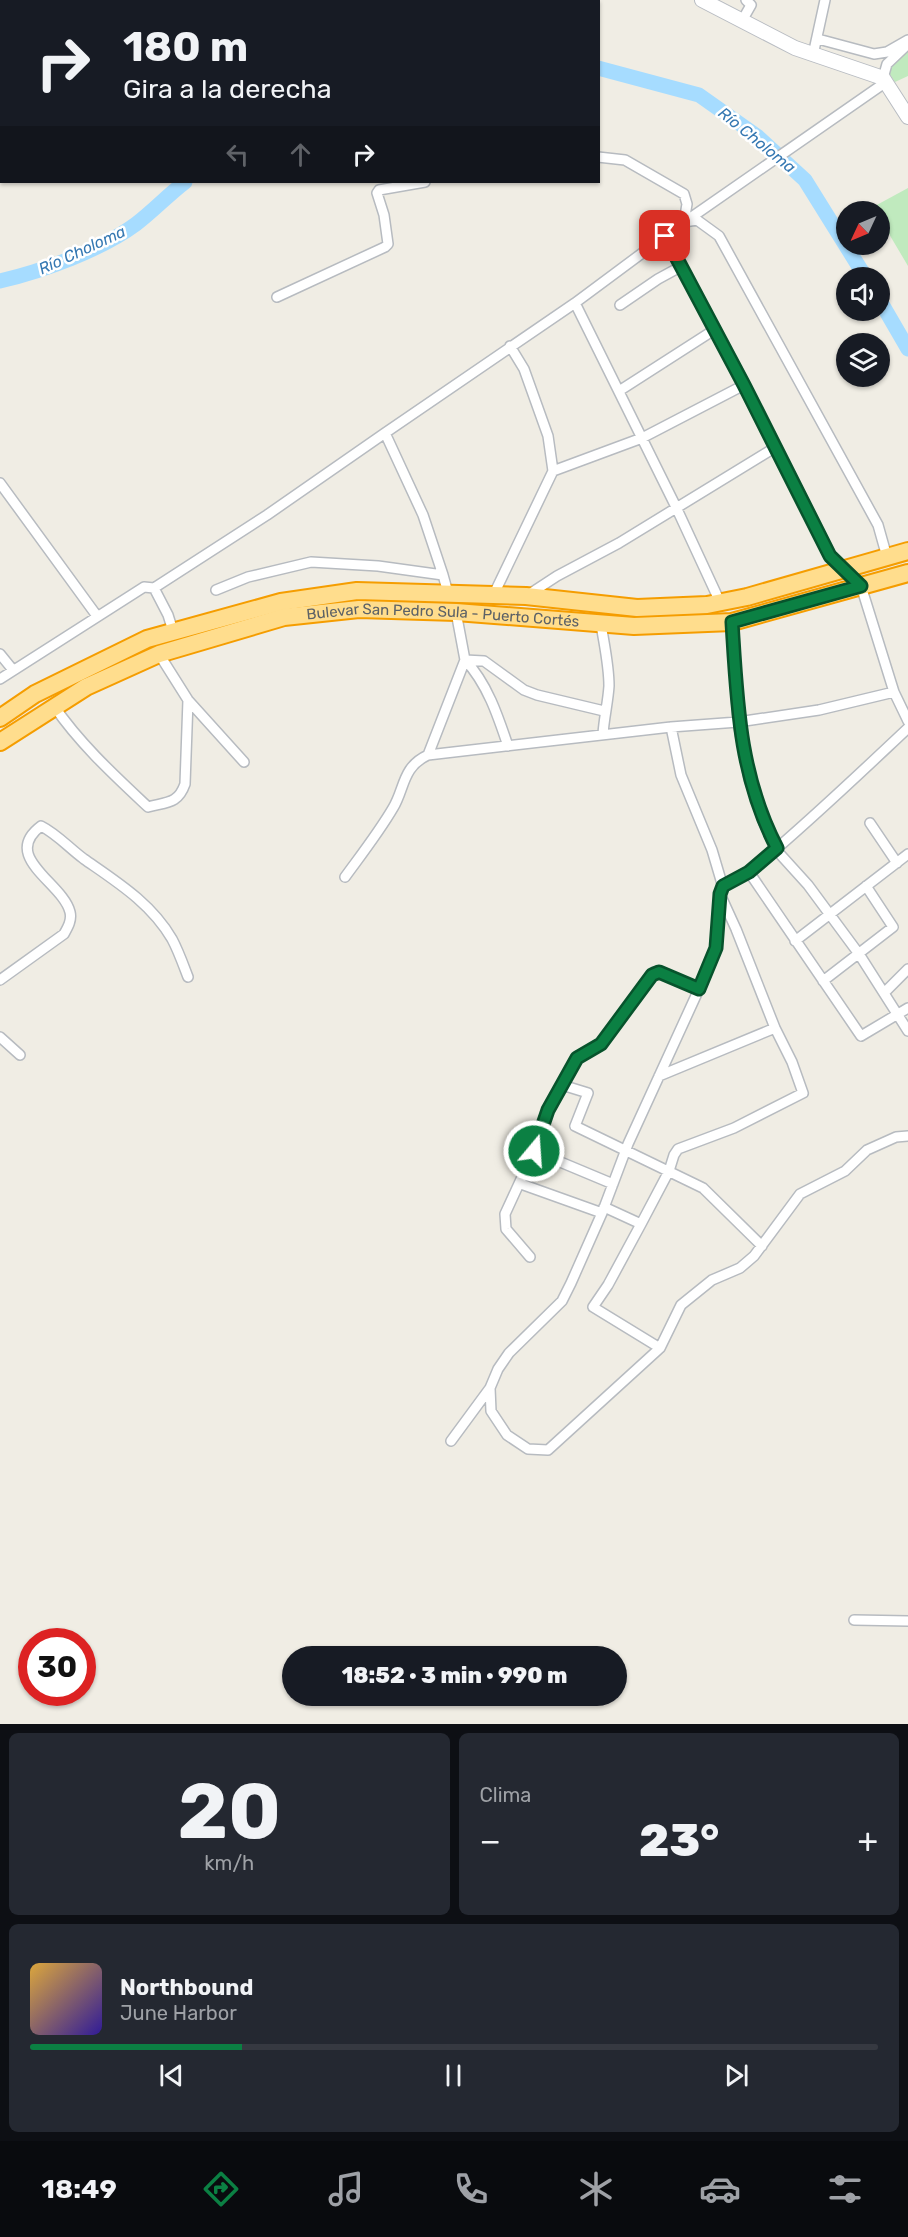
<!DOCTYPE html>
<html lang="es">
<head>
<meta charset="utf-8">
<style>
	body { margin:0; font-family:Rubik,sans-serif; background:#242831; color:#f1f3f6; height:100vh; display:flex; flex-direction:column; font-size:22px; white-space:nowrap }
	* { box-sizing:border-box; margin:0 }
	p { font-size:20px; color:#9ea1a6 }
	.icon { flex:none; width:33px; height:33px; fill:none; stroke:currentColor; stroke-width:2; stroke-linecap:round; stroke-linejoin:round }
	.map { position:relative; height:1724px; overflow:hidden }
	.sheet { display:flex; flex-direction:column; gap:9px; padding:9px; background:#0d0f14; flex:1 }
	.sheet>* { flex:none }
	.banner { position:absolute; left:0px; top:0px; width:600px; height:183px; box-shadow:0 2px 4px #0004; background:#171b24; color:#f1f3f6; overflow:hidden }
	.needle { width:39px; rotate:226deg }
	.tools { position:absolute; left:836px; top:201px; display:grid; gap:12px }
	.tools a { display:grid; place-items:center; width:54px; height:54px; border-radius:50%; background:#171b24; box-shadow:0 2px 4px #0004; font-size:30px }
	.speed { position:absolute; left:18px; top:1628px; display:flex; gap:12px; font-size:30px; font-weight:700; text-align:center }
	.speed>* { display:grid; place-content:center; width:78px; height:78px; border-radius:50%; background:#171b24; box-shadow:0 2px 4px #0004; line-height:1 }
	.speed .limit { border:9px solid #d22; background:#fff; color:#111 }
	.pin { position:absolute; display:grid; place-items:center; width:51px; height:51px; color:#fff; margin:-26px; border-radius:12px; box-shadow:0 3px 9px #0006 }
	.me { position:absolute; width:66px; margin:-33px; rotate:18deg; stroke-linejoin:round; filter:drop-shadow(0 0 4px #0008) }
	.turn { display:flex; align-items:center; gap:21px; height:126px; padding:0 24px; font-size:27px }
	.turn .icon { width:78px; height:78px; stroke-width:2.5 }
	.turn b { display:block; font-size:42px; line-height:51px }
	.lanes { display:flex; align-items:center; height:57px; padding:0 24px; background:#0003; justify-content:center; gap:30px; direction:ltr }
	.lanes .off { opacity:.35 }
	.big { font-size:45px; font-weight:800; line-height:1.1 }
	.sheet .tile { flex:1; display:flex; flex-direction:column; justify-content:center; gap:9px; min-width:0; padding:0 21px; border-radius:9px; background:#242831 }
	.sheet .dial { align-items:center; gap:0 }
	.dial b { font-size:78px; line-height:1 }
	.song { display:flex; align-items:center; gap:18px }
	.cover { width:72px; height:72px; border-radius:9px; background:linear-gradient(135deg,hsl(40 70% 55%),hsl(250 70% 35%)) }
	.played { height:6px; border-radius:3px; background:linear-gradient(90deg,#0b8043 25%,#363941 25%) }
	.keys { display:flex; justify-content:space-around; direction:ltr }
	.heat { display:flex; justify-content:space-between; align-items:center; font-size:33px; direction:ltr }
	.sheet .tiles { flex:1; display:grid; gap:9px; grid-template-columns:1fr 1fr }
	.tile:last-child { grid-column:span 2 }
	.trip { position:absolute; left:282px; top:1646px; width:345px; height:60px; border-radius:30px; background:#171b24; box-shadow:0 2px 4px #0004; font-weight:800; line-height:60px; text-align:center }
	.tab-bar { display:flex; height:96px; justify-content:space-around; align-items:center; background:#090b0e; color:#9ea1a6 }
	.tab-bar .icon { width:42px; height:42px }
	.tab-bar .selected { color:#0b8043 }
	.tab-bar b { font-size:27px; color:#f1f3f6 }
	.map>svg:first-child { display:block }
	.green { fill:#c0eabe }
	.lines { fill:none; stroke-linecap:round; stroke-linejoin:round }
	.river { stroke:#a6dcff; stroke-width:15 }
	.street-casing { stroke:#b7bbc0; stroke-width:12 }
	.secondary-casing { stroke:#b8bcc2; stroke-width:16 }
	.highway-casing { stroke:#f59d00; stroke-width:20 }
	.street { stroke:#fff; stroke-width:9 }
	.secondary { stroke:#fff; stroke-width:14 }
	.highway { stroke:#ffdd8d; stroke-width:16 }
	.route-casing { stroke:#07532c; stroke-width:15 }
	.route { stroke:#0b8043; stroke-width:10 }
	.labels { text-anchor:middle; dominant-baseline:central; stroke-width:5; stroke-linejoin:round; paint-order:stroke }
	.street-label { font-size:15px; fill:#5c6166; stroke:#fff }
	.water-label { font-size:16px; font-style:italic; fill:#3578b2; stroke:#fff }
</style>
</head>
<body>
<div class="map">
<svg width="908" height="1724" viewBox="0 0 908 1724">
	<rect width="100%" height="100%" fill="#f0ede4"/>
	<path class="green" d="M908,48V76L895,82L889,73L890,66Z
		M908,188V266L879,217V212L876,211L873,207Z"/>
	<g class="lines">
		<path class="river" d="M598,68L699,95L757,136L805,180L866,278
			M0,281C43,271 101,250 136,224C153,211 168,195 185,182
			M879,299L908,349"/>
		<defs>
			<path id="street" d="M743,19L751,5L746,0
				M818,39L874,54L887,52L908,40
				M813,55L825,0
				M883,78L887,64L906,46
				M0,156H2
				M686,221L886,82
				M684,222L697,220L719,236L878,525L887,557
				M665,236L744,385L830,556L861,586L894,692L908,721
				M277,297L385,247L388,244L384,215L377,193L379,190L425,182
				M575,303L684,222L687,204L684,194L625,160L598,157
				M620,305L658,279L680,267
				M619,391L714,330
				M553,471L642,438L744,385
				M0,483L97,616
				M443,575L423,515L385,433L575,303L676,507L720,602
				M154,588L267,515L385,433
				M216,590L248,577L311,562L378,566L443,575L448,593
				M528,595L557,576L619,543L776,447
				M493,596L553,471L548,436L524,369L510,346
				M732,622L738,722L749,778L764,823L779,853L808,885L859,954L908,1031
				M601,624C604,644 609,665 609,686C608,702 604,718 603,734
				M0,654L13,670
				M159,654L188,700L244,762
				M465,660L484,661L524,690L537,695L604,711
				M465,660C487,683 498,716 508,746
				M0,679L144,587L154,588L168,615L173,631
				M54,706C80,744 115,776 148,807C167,802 178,804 185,784L188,700
				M671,727L681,775L712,850L723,887
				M908,728C858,775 808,823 755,867C743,876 726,880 720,894L716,948L699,989L628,1144L602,1213L571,1283L562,1301L509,1353L498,1369L490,1388L491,1411L507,1435L528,1449L548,1450L660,1348L681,1305L712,1280L740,1268L754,1256L800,1194L845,1171L867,1150L896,1137L908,1136
				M428,755L465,660L456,612
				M870,823L897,863
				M749,872L861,1036L908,1008
				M345,877C361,855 379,832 393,808C405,788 402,767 428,755L671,727L738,722L819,710L894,692
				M795,941L908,854
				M0,980L64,934C68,927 72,920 70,912C63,883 0,857 41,826C57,834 69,848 84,859C117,882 151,903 172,939C178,950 183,964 188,977
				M823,981L893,927L866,886
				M884,993L908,969
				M0,1037L20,1055
				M659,1076L775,1028
				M562,1085L588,1093L575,1126L703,1188L762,1246
				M534,1151L613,1184
				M521,1184L602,1213
				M604,1207L641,1224
				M530,1257L506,1229L505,1214L534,1151L548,1110L577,1058L601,1044L654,972H659L699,989
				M660,1348L593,1307L608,1285L641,1224L669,1171L674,1155L678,1149L734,1128L803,1093L792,1062L775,1028L736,929L720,894
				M451,1441L490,1388
				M854,1620L908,1621"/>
			<path id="secondary" d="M231,0L232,2
				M702,0L795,48L883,78L908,117
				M370,2L372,0"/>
			<g id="highway">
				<path d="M0,718L35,694L147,639L281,602L357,591L526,596L637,608L707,605L747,597L908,551"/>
				<path id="s1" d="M0,742L86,687L159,654L284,617L359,609L456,612L634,626L732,622L908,573"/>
			</g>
		</defs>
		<use href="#street" class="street-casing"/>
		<use href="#secondary" class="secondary-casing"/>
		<use href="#highway" class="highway-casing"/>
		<use href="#street" class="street"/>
		<use href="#secondary" class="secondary"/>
		<use href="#highway" class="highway"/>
	</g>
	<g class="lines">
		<defs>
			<path id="route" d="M534,1151L548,1110L577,1058L601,1044L652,975L659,972L699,989L716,948L720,894L723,886L749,872L777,848C739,775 737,702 732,622L861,586L830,556L744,385L665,236"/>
		</defs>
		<use href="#route" class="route-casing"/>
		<use href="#route" class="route"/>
	</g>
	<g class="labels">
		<g class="street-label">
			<text stroke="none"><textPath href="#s1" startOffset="472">Bulevar San Pedro Sula - Puerto Cortés</textPath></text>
		</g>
		<g class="water-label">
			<text transform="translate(757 140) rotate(39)">Río Choloma</text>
			<text transform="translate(82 250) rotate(-25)">Río Choloma</text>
		</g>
	</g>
</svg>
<div class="tools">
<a><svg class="needle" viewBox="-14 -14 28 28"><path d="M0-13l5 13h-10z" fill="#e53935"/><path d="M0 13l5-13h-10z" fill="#9ea1a6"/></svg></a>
<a><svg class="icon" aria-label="sound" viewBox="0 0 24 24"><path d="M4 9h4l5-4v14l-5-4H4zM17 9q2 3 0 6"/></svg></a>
<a><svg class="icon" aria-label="layers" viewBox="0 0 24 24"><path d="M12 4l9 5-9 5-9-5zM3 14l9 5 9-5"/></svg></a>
</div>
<div class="speed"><div class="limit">30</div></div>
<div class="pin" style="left:665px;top:236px;background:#d93025"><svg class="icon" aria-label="arrive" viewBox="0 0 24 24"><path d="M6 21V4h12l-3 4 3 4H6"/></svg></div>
<svg class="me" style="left:534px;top:1151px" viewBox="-20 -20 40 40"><circle r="17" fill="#0b8043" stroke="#fff" stroke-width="3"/><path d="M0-11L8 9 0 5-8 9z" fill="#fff"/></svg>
<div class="trip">18:52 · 3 min · 990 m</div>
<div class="banner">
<div class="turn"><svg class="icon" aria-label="right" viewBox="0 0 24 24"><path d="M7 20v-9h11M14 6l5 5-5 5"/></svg><div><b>180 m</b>Gira a la derecha</div></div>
<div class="lanes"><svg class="icon off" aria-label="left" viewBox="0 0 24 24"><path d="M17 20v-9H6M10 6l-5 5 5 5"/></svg><svg class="icon off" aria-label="ahead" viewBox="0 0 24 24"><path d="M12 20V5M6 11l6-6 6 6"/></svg><svg class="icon" aria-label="right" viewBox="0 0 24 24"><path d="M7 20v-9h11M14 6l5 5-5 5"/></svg></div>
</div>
</div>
<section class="sheet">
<div class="tiles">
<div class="tile dial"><b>20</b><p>km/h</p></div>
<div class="tile"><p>Clima</p>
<div class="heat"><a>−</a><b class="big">23°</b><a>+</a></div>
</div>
<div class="tile">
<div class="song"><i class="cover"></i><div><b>Northbound</b><p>June Harbor</p></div></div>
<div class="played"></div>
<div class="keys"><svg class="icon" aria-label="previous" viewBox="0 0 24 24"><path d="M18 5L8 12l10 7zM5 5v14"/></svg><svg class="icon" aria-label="pause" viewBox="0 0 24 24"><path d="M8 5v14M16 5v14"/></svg><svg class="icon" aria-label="next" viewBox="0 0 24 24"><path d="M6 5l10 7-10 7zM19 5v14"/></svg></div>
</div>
</div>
</section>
<nav class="tab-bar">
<b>18:49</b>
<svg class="icon selected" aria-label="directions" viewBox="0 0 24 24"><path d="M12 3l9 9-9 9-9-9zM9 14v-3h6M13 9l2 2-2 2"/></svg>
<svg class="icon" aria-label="music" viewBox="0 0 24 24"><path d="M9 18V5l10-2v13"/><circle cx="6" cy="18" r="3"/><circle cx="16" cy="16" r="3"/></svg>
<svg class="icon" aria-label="phone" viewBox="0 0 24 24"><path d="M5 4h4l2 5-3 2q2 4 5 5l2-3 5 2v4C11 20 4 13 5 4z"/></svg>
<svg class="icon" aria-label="climate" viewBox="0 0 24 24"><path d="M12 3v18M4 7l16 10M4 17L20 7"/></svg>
<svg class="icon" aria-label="car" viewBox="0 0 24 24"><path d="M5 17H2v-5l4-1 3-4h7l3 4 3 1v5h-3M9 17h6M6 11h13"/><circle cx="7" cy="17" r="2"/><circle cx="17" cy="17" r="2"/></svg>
<svg class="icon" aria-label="filters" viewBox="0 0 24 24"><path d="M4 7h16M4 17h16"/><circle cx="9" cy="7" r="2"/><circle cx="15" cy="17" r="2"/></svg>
</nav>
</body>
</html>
